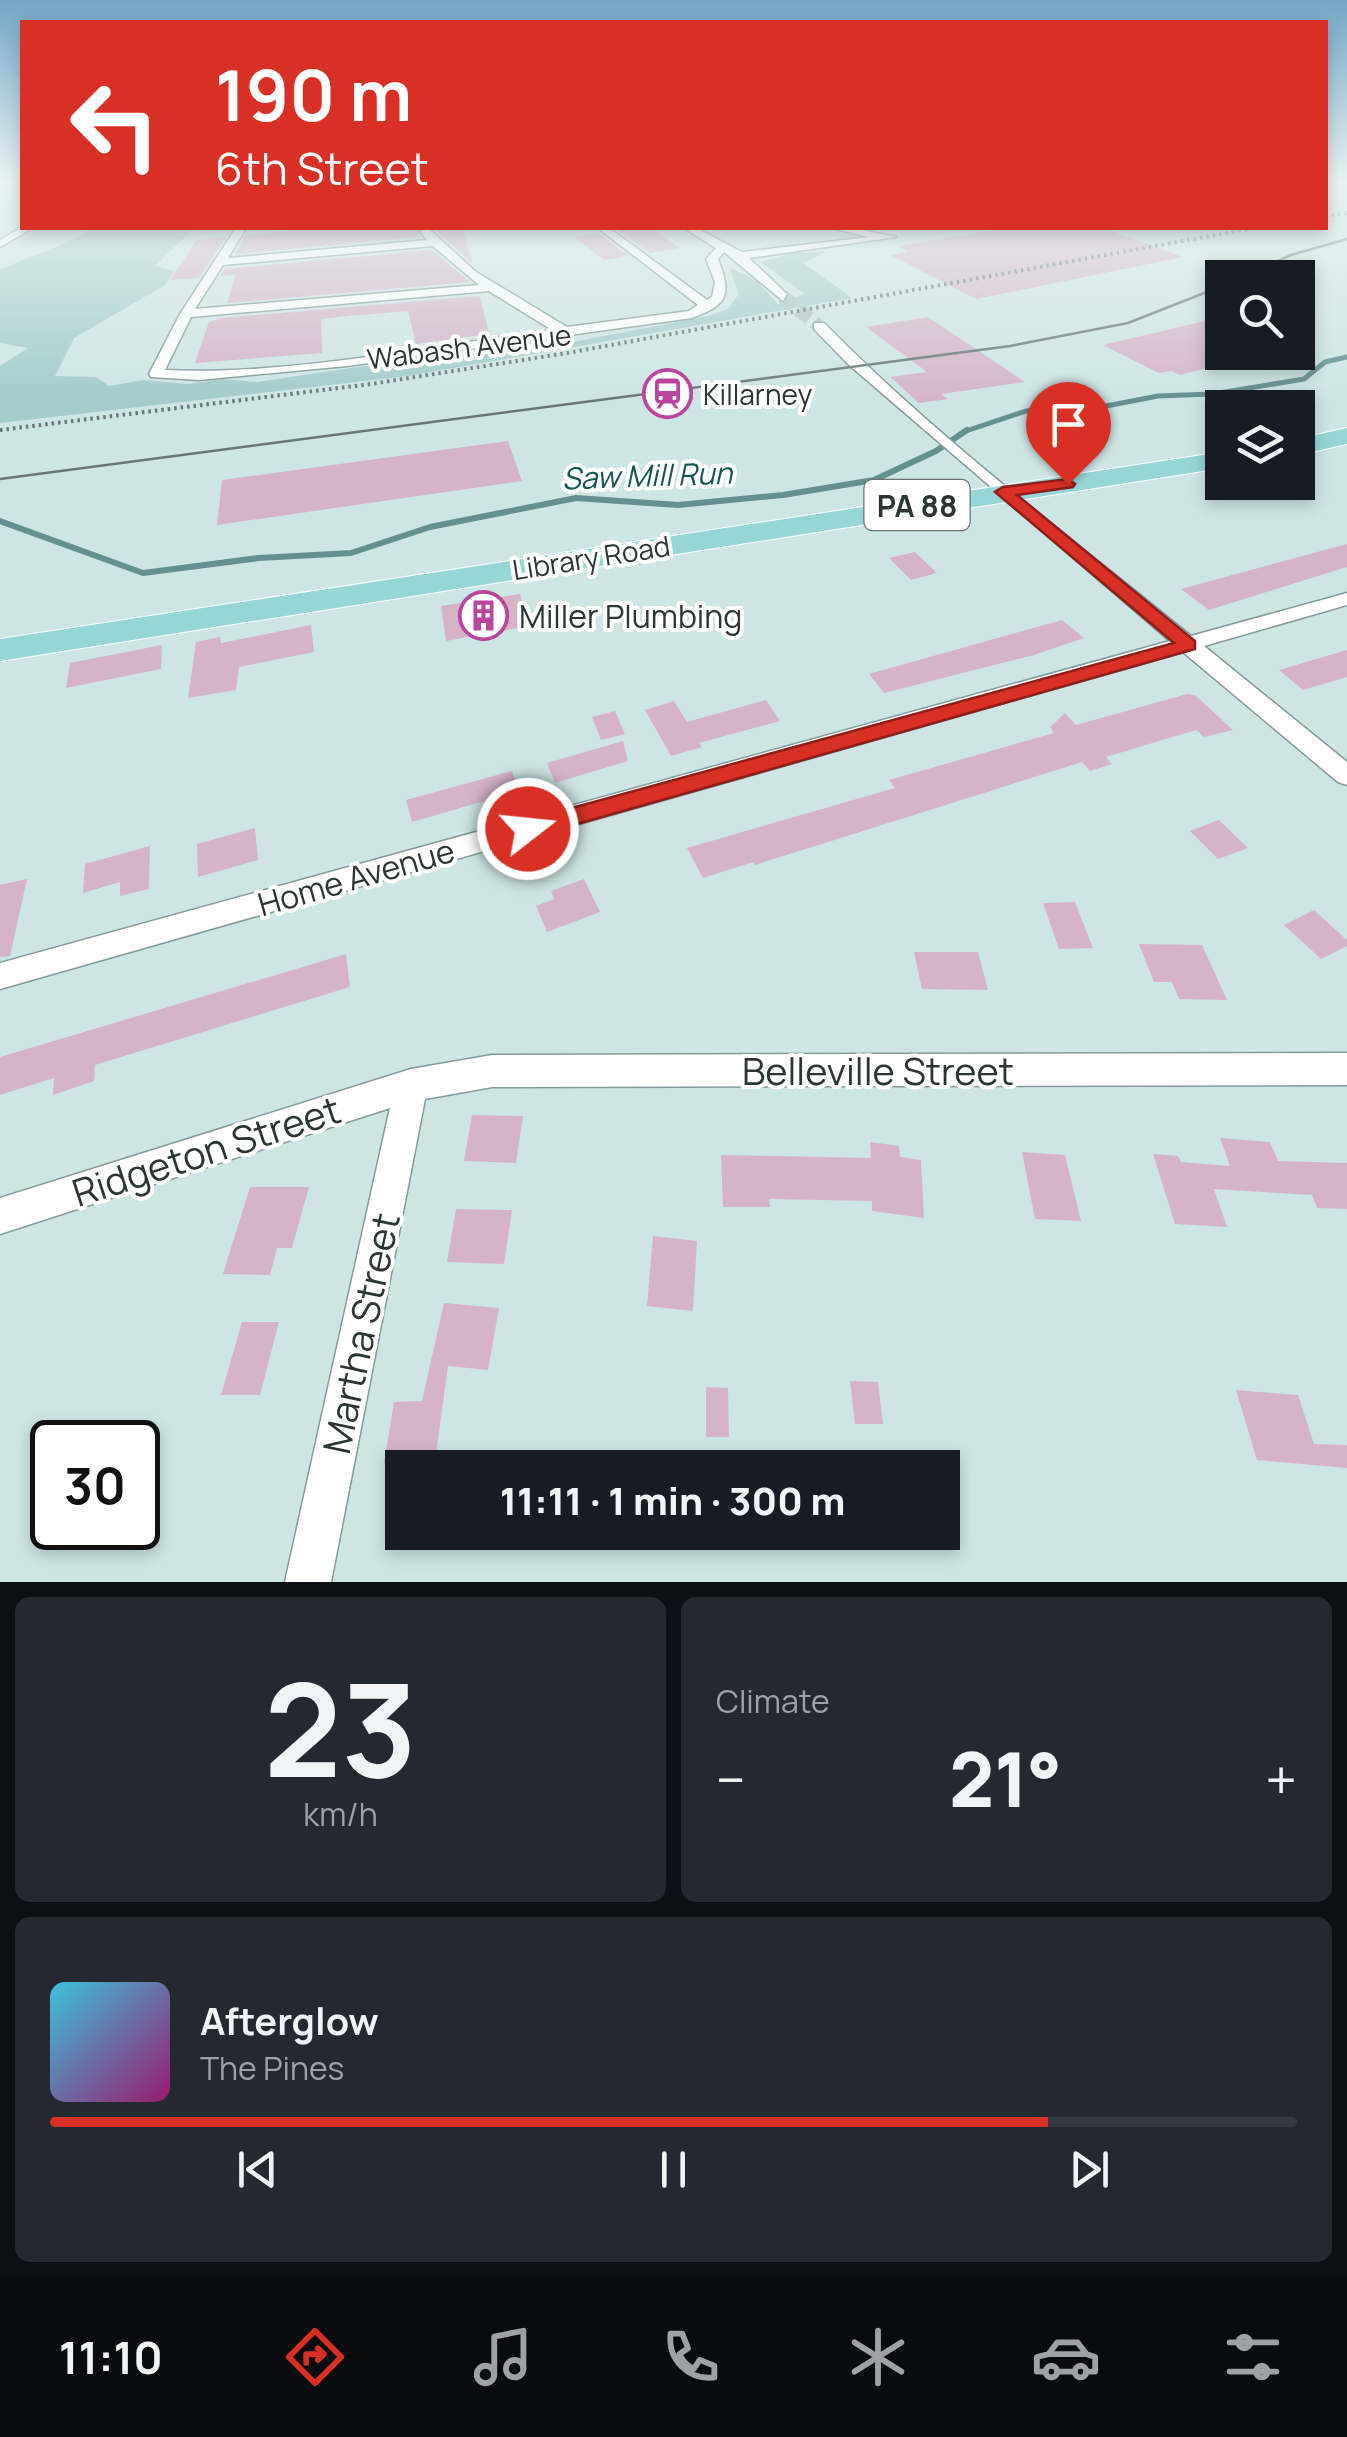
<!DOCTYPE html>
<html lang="en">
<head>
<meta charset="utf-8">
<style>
	body { margin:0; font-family:Manrope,sans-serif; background:#242831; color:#f1f3f6; height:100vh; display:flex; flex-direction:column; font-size:38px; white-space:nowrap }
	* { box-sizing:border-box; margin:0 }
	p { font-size:32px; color:#9ea1a6 }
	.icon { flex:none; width:55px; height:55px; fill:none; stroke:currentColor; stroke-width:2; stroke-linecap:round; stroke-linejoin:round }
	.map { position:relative; height:1582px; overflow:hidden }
	.panel { display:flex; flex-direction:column; gap:15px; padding:15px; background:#0d0f14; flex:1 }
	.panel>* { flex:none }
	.banner { position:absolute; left:20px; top:20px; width:1308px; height:210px; border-radius:0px; box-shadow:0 5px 15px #0003; background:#d93025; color:#fff; overflow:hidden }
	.buttons { position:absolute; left:1205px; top:260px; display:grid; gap:20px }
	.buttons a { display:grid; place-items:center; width:110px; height:110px; border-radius:0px; background:#171b24; box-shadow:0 5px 15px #0003; font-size:50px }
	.speed { position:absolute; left:30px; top:1420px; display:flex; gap:20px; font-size:50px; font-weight:700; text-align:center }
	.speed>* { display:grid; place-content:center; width:130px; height:130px; border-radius:50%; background:#171b24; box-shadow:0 5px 15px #0003; line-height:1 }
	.speed .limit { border:5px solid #111; border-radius:15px; background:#fff; color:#111 }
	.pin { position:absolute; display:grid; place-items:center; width:85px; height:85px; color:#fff; margin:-102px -42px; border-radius:50% 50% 50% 0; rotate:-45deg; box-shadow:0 0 10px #0007 }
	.pin .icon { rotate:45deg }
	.me { position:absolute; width:110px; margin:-55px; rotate:74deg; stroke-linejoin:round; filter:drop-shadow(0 0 8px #0008) }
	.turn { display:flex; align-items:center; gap:35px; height:210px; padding:0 30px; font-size:45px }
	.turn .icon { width:130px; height:130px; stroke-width:2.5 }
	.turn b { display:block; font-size:70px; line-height:85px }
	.big { font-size:75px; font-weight:800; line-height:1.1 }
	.panel .tile { flex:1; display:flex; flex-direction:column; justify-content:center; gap:15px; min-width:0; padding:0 35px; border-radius:15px; background:#242831 }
	.panel .dial { align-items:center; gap:0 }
	.dial b { font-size:130px; line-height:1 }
	.song { display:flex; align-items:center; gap:30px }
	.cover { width:120px; height:120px; border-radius:15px; background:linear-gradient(135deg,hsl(190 70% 55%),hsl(320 70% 35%)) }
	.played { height:10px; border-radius:5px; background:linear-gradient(90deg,#d93025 80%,#363941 80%) }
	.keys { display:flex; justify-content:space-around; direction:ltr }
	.heat { display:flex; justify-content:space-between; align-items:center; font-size:55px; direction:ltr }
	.panel .tiles { flex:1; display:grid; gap:15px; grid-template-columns:1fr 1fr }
	.tile:last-child { grid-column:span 2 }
	.trip { position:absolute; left:385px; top:1450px; width:575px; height:100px; border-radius:0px; background:#171b24; box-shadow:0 5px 15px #0003; font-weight:800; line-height:100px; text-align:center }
	.tabs { display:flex; height:160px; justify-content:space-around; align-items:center; background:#090b0e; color:#9ea1a6 }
	.tabs .icon { width:70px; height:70px }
	.tabs .selected { color:#d93025 }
	.tabs b { font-size:45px; color:#f1f3f6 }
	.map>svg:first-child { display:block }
	.green { fill:#a3cccb }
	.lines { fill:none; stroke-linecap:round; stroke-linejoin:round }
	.stream-far1 { stroke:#659090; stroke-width:5 }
	.stream { stroke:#659090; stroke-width:6 }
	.building { fill:#d5b4ca }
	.minor-tunnel { stroke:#aec2c2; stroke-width:14; stroke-dasharray:14 6; stroke-linecap:butt }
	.minor-casing { stroke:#859a9a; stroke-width:3 }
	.primary-casing { stroke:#fff; stroke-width:2 }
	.minor { fill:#fff; fill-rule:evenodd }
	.primary { fill:#97d6d6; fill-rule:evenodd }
	.tram { stroke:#687676; stroke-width:2.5 }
	.rail { stroke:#687676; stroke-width:4; stroke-dasharray:2.5 4; stroke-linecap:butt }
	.route { fill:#d93025; stroke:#8d1f18; stroke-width:2.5 }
	.labels { text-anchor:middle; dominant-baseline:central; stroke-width:8; stroke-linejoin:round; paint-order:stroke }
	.far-street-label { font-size:28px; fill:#2c3535; stroke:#fff }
	.far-poi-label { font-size:28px; fill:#2c3535; stroke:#fff; text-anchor:start }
	.far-water-label { font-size:30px; font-style:italic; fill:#145454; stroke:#fff }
	.shield { fill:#fff; stroke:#6b7272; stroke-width:2.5 }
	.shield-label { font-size:30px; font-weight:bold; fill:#2c3535 }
	.poi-label { font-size:32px; fill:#2c3535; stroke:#fff; text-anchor:start }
	.street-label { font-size:32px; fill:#2c3535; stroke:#fff }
	.near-street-label { font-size:38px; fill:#2c3535; stroke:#fff }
</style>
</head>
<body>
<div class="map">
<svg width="1347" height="1582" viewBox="0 0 1347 1582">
	<rect width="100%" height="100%" fill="#cee5e5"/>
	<path class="green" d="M92,228H194L155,266L174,271L165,285L74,338L55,376L96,377L109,386L144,380L188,384L222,379L257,382L405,360L421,364L489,352L530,350L709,316L728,309L739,294L729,267L757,281L778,304L805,294L761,262L792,253L826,252L803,263L852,298L408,376L0,423V366L28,348L0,343V270C31,255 64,247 92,228Z"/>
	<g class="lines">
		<path class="stream-far1" d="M963,432L1026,411L1101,407L1158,396L1213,394L1304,379L1325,362L1347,357"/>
		<path class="stream" d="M0,521L143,573L259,558L351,553L430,527L576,498L678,505L783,495L874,480L936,451L967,430"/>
	</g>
	<path class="building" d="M318,228H419L420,237L235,254L246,235Z
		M433,228H463L472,263Z
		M650,228L680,248L650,253L618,230Z
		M1006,228H1103L1183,257L976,299L890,255L908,252L899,246Z
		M598,233L629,256L604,260L574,237Z
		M226,237L199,278L170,280L197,240Z
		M432,250L470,282L227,303L236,275L220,276L225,269Z
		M480,296L489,334L416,344L408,311L348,316L321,319L322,353L195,363L209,322L221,318Z
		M928,317L1025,382L941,394L948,399L919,403L890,377L927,372L866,327Z
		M1222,317V364L1180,375L1171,371L1159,373L1103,345Z
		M508,441L522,481L217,525L222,480Z
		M1347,544V567L1209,610L1181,589Z
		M915,552L937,573L911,580L889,558Z
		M520,594L529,626L446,641L441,606Z
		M1062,620L1084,638L1034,655L884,693L869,674Z
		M311,625L314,652L239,667L236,690L188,698L196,642L220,637L221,643Z
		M162,645L161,669L66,688L70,663Z
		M1347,650V677L1303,690L1279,670Z
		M1187,694L1195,695L1233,730L1204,737L1196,730L1106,757L1112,764L1090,771L1082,762L755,865L753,862L703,878L687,848L895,788L889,780L1054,733L1050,727L1065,713L1076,725Z
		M766,700L780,721L699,743L702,747L671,756L645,710L674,701L687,722Z
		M615,711L625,734L601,740L592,717Z
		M623,741L628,761L555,783L547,763Z
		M512,771L519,791L412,822L406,800Z
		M1219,820L1248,848L1218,859L1190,831Z
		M255,828L258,860L198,877L197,844Z
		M150,846L149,889L120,896V882L83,893L85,864Z
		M27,879L10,956L0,957V885Z
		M584,879L600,912L547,932L536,906L554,899L551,891Z
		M1075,902L1093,948L1059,949L1043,903Z
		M1314,910L1347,940V946L1321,959L1284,925Z
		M1139,944L1202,945L1227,1000L1179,999L1172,982H1154Z
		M914,952H978L988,990L922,989Z
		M346,954L350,987L95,1065L94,1081L53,1095L54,1078L0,1095V1057Z
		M472,1115L523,1116L516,1163L464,1161Z
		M1220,1138L1270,1142L1278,1161L1347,1163V1209L1317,1208L1312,1195L1214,1189L1227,1227L1175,1224L1153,1154L1178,1156L1181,1162L1230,1166Z
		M870,1142L899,1146L900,1157L921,1160L924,1218L872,1211V1201L769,1199L770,1207H723L721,1155L871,1158Z
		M1022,1152L1065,1155L1081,1221L1035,1219Z
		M250,1187H309L292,1248H277L270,1275L223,1274Z
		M456,1209L512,1210L504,1264L447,1262Z
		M653,1236L697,1241L693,1311L647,1306Z
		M444,1303L499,1308L488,1370L448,1366L435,1461L384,1463L394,1402L422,1401Z
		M242,1322H279L260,1395H221Z
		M850,1381L878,1382L883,1424H855Z
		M706,1387L728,1388L729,1437H706Z
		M1236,1390L1298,1395L1314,1444L1347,1445V1468L1257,1460Z"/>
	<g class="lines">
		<path class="minor-tunnel" d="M783,297L819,326"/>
		<defs>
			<path id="minor" d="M22,227L33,228L0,247V240Z
				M236,228H246L228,258L427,240L420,231L429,229L476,272L567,327L689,311L698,305L598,228H609L707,300L712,297L715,282L706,259L716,248L684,228H696L742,252L869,237L831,228H852L896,237L749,258L787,294L783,301L724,252L718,259C733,297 726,305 692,318L347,366L199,380L151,377L149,374L180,314ZM433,246L479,285L195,309L223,265ZM489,291L552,330C430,346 286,376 165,370L191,317Z
				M814,323H824C936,437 1067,535 1191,636L1347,593V605L1204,646L1347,762V785L1338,782L1183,652L0,989V963L1170,641L848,364L814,329Z
				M1347,1053V1085L492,1087L425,1099L331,1582H285L390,1108L0,1234V1198L411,1069L492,1055Z"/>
			<path id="primary" d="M1347,428V444L1298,455V439Z
				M1222,452V468L0,661V639Z"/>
		</defs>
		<use href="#minor" class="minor-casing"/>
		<use href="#primary" class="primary-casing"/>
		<use href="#minor" class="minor"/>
		<use href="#primary" class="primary"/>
		<path class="tram" d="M1240,278L1291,255L1347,239
			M0,479L1010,346L1128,323L1222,286"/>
		<path class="rail" d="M1325,216L1347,213
			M0,430L371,384L567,353L1254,228"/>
	</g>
	<linearGradient id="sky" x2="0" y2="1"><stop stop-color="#73a6c5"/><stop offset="0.45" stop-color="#e9f3f3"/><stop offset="1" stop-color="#e9f3f3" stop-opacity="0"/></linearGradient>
	<rect width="1347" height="402" fill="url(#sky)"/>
	<path class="route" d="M1068,479L1075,484L1073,487L1017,495L1195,641V649L528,838L520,836L516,829L520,822L528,820L1174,643L995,492L1003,487Z"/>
	<defs>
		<symbol id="station-ring" viewBox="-11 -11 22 22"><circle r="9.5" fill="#fff" stroke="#ba459d" stroke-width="1.5"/><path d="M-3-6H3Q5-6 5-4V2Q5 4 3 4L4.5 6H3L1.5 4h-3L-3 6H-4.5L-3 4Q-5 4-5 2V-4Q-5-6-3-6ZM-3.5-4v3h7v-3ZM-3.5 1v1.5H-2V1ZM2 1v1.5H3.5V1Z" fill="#ba459d"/></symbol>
		<symbol id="building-ring" viewBox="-11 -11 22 22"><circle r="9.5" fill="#fff" stroke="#ba459d" stroke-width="1.5"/><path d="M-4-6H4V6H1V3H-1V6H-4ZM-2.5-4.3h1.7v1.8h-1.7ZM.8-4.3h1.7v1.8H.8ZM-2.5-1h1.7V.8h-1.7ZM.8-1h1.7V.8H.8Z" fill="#ba459d"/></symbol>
	</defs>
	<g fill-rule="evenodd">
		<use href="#station-ring" x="640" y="366" width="55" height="55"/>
		<use href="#building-ring" x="456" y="588" width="55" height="55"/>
	</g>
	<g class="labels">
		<g class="far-street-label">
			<text transform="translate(469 346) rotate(-7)">Wabash Avenue</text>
			<text transform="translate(591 557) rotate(-9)">Library Road</text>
		</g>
		<g class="far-poi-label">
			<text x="703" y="394">Killarney</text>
		</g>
		<g class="far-water-label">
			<text transform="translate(647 475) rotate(-2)">Saw Mill Run</text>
		</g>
		<rect class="shield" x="864.5" y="480" width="105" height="50" rx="8"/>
		<g class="shield-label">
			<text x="917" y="505">PA 88</text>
		</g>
		<g class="poi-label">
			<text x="519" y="616">Miller Plumbing</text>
		</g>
		<g class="street-label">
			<text transform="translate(356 877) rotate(-16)">Home Avenue</text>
		</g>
		<g class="near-street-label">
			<text x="878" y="1070">Belleville Street</text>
			<text transform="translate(206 1150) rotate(-18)">Ridgeton Street</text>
			<text transform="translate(360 1333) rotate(-78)">Martha Street</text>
		</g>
	</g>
</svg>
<div class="buttons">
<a><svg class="icon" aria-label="search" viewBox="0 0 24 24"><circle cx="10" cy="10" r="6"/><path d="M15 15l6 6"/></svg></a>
<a><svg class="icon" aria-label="layers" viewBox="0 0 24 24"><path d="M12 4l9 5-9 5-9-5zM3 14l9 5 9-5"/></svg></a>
</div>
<div class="speed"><div class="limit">30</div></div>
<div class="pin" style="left:1068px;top:484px;background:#d93025"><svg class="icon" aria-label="arrive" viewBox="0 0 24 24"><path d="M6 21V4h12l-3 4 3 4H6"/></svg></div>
<svg class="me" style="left:528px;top:829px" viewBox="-20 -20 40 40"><circle r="17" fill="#d93025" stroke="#fff" stroke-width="3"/><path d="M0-11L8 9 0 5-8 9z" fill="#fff"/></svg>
<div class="trip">11:11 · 1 min · 300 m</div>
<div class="banner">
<div class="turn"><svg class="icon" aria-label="left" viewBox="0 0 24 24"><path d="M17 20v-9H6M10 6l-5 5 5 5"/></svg><div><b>190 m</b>6th Street</div></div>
</div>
</div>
<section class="panel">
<div class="tiles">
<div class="tile dial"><b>23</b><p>km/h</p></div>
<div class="tile"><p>Climate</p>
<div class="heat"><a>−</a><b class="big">21°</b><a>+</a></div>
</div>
<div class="tile">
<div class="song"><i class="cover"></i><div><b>Afterglow</b><p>The Pines</p></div></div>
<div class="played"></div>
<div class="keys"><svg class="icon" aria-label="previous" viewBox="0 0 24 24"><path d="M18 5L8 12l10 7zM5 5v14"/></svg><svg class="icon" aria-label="pause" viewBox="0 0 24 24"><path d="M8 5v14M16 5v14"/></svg><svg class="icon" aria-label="next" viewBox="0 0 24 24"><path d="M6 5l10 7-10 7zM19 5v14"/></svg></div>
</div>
</div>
</section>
<nav class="tabs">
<b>11:10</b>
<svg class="icon selected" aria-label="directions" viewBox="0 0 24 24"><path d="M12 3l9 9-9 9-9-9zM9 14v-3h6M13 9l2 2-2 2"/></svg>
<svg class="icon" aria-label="music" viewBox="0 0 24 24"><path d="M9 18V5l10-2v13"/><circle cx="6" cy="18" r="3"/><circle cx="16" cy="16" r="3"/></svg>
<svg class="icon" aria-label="phone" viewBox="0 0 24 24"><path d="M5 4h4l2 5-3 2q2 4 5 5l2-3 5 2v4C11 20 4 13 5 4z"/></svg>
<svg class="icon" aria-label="climate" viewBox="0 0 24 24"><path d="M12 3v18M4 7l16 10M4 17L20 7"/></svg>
<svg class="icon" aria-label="car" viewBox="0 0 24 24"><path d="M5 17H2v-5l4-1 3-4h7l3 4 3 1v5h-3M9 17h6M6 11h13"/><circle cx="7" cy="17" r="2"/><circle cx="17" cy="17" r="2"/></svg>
<svg class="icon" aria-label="filters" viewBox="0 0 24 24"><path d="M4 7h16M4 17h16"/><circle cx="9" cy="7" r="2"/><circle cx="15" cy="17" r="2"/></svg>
</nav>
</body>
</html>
